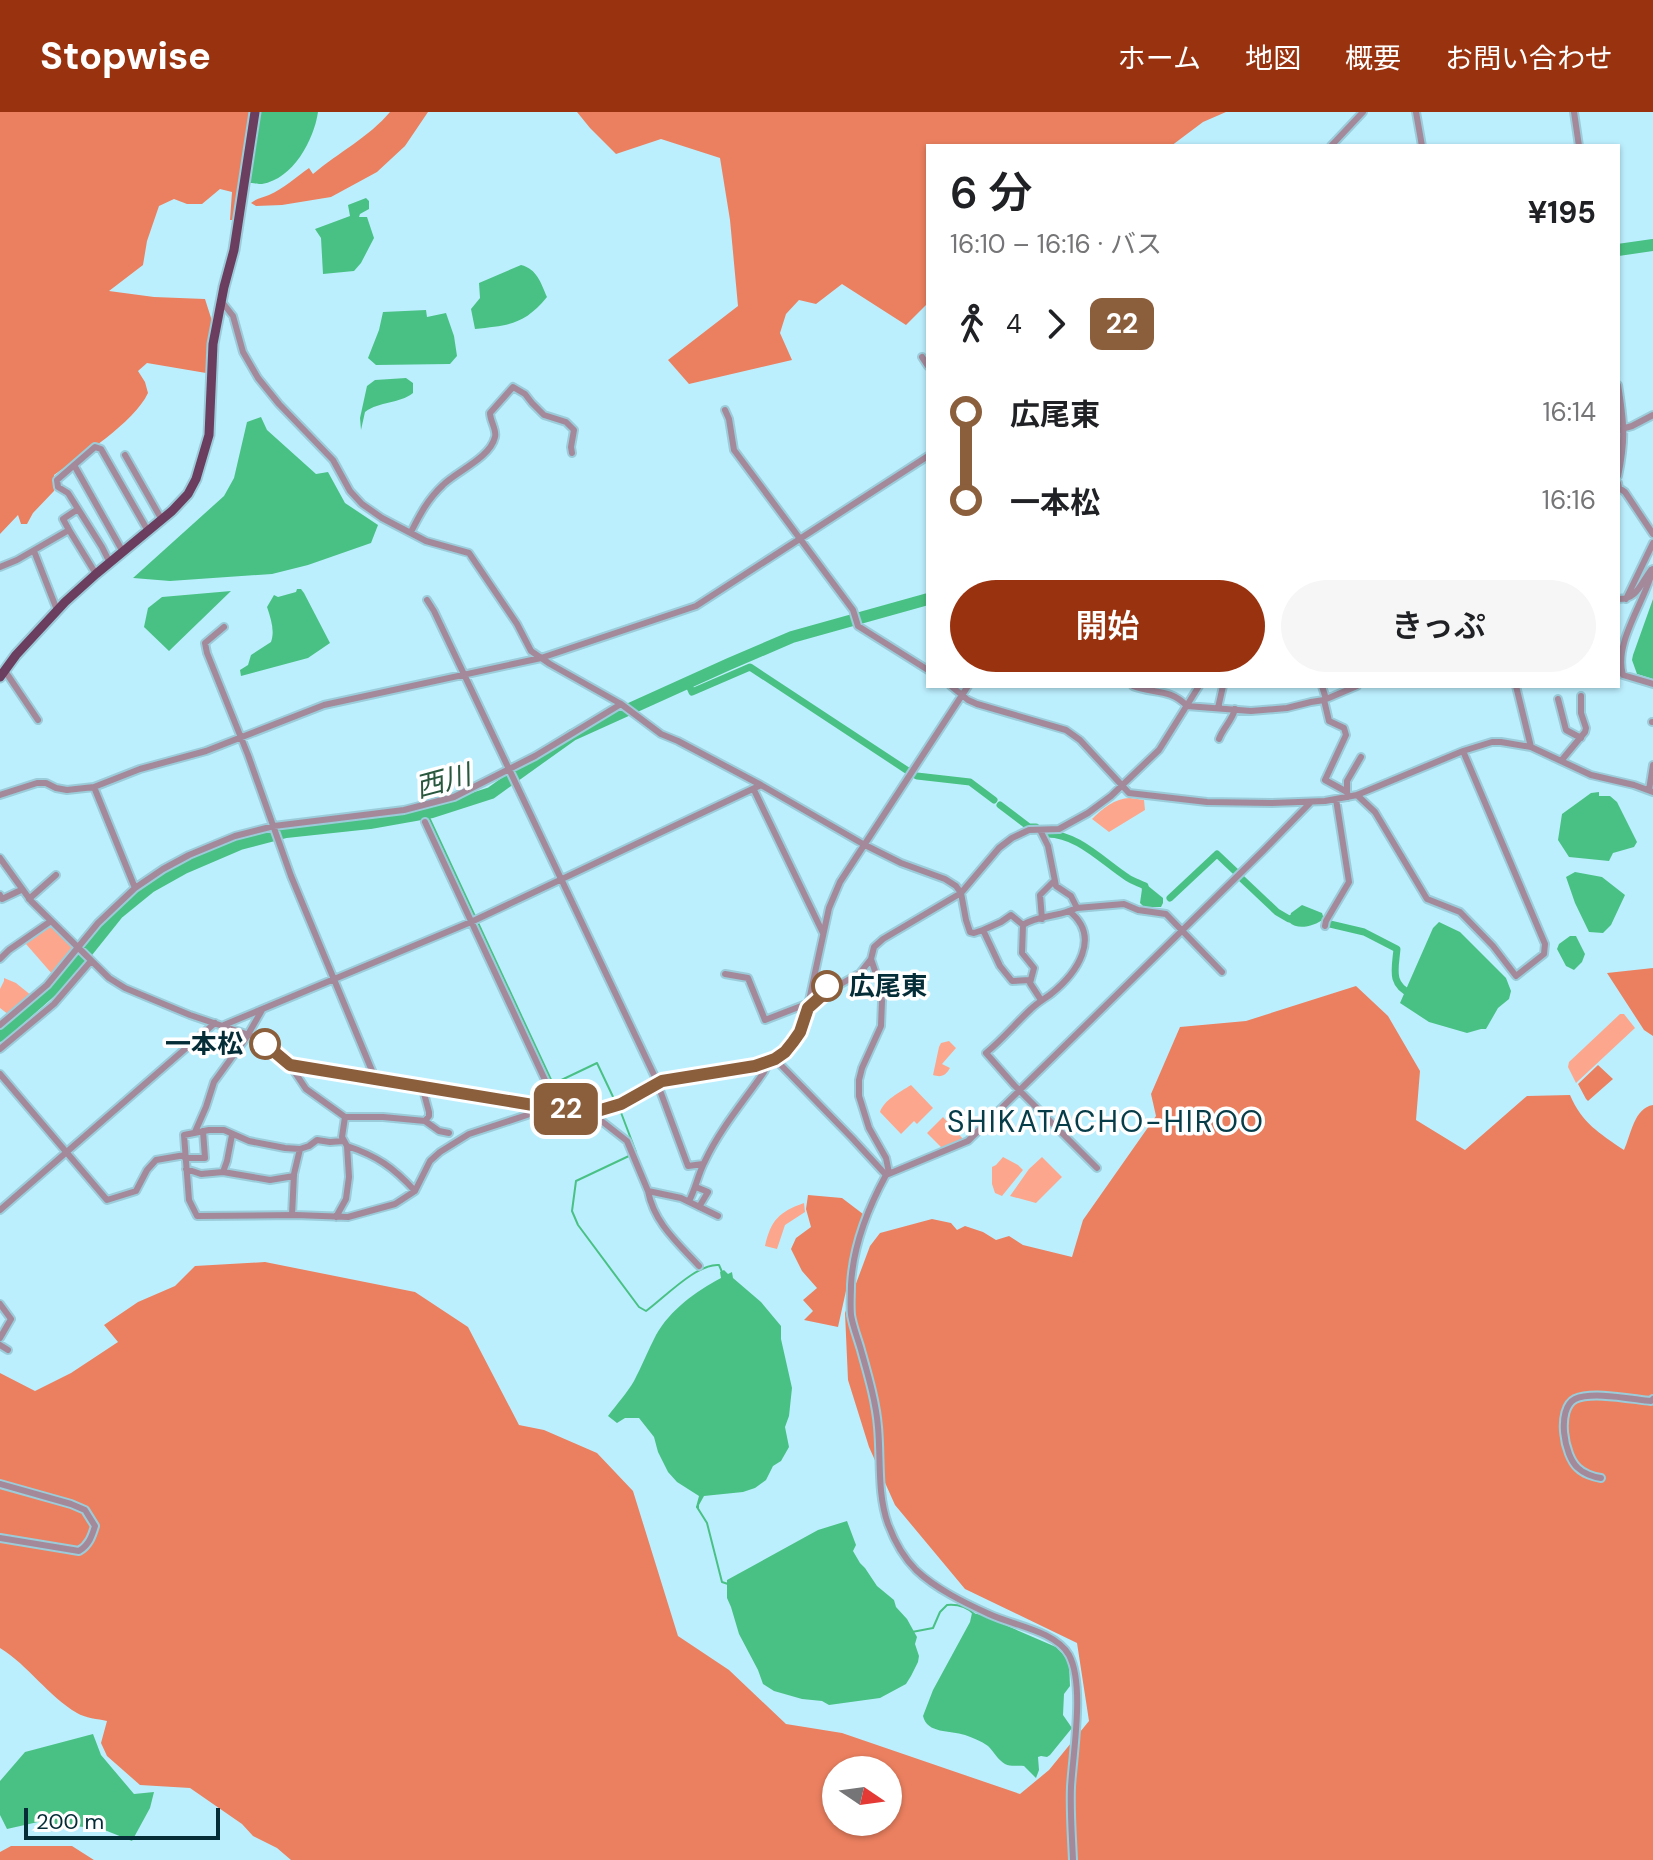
<!DOCTYPE html>
<html lang="ja">
<head>
<meta charset="utf-8">
<style>
	:root { --surface:#fff; --page:#f6f6f6; --text:#202124; --muted:#757577; --accent:#99330f }
	body { margin:0; font-family:"DM Sans","Noto Sans JP",sans-serif; background:var(--page); color:var(--text); height:100vh; display:flex; flex-direction:column; font-size:30px; white-space:nowrap }
	* { box-sizing:border-box; margin:0 }
	p { font-size:26px; color:var(--muted) }
	.icon { flex:none; width:44px; height:44px; fill:none; stroke:currentColor; stroke-width:2; stroke-linecap:round; stroke-linejoin:round }
	.map { position:relative; flex:1; overflow:hidden }
	.panel { position:absolute; left:926px; top:32px; width:694px; height:544px; display:flex; flex-direction:column; background:var(--surface); border-radius:0px; box-shadow:0 2px 6px #0004 }
	.panel>* { flex:none }
	.badge { padding:0 16px; border-radius:12px; font-size:28px; line-height:52px }
	.needle { width:52px; rotate:103deg }
	.buttons { position:absolute; left:822px; top:1644px; display:grid; gap:16px }
	.buttons a { display:grid; place-items:center; width:80px; height:80px; border-radius:50%; background:var(--surface); box-shadow:0 2px 6px #0004; font-size:40px }
	.scale { position:absolute; left:24px; bottom:20px; width:196px; box-sizing:border-box; padding-left:8px; border:4px solid #042d37; border-top:0; font-size:22px; line-height:28px; white-space:nowrap; color:#042d37; -webkit-text-stroke:6px #fff; paint-order:stroke }
	.map>.badge { position:absolute; translate:-50% -50%; box-shadow:0 0 0 4px #fff }
	.legs { display:flex; align-items:center; gap:12px; height:88px; padding:0 24px; font-size:26px }
	.legs p { margin-inline-start:auto }
	.summary { display:flex; align-items:center; justify-content:space-between; height:136px; padding:0 24px }
	h1 { font-size:44px; font-weight:600; line-height:60px }
	.action { display:flex; gap:16px; margin-top:auto; padding:16px 24px }
	.action a { flex:1; height:92px; border-radius:48px; background:var(--accent); color:#fff; font-size:32px; font-weight:600; line-height:92px; text-align:center }
	.action a+a { background:var(--page); color:var(--text) }
	ul { padding:0 24px; list-style:none }
	li { display:flex; align-items:center; gap:28px; height:88px; font-size:30px }
	li i { display:grid; place-items:center; width:12px; height:100%; margin:0 10px; background:currentColor }
	li i::after { content:''; width:20px; height:20px; margin:-10px; border:6px solid; border-radius:50%; background:var(--surface) }
	li p { margin-inline-start:auto }
	li:first-child i { background:linear-gradient(#0000 50%,currentColor 0) }
	li:last-child i { background:linear-gradient(currentColor 50%,#0000 0) }
	header { display:flex; align-items:center; gap:48px; box-sizing:border-box; height:112px; padding:0 40px; background:var(--accent); color:#fff }
	header strong { font-size:38px }
	nav { display:flex; gap:44px; margin-inline-start:auto; font-size:28px }
	.map>svg:first-child { display:block }
	.green { fill:#fca78d }
	.forest { fill:#eb8060; fill-rule:evenodd }
	.water { fill:#4ac184 }
	.lines { fill:none; stroke-linecap:round; stroke-linejoin:round }
	.stream { stroke:#4ac184; stroke-width:2 }
	.canal { stroke:#4ac184; stroke-width:7 }
	.river { stroke:#4ac184; stroke-width:12 }
	.street-casing { stroke:#9bccda; stroke-width:10 }
	.primary-casing { stroke:#9bccda; stroke-width:13 }
	.street { stroke:#a4899b; stroke-width:6 }
	.primary { stroke:#6b3d5e; stroke-width:9 }
	.line-1-casing { stroke:#fff; stroke-width:18 }
	.line-1 { stroke:#8b5e3c; stroke-width:12 }
	.stop-1-dot { fill:#fff; stroke:#8b5e3c; stroke-width:4 }
	.labels { text-anchor:middle; dominant-baseline:central; stroke-width:7; stroke-linejoin:round; paint-order:stroke }
	.stop-label { font-size:26px; font-weight:bold; fill:#042d37; stroke:#fff; text-anchor:start }
	.water-label { font-size:28px; font-style:italic; fill:#28573d; stroke:#fff }
	.quarter-label { font-size:30px; letter-spacing:2px; fill:#073d49; stroke:#fff }
</style>
</head>
<body>
<header>
<strong>Stopwise</strong>
<nav><a>ホーム</a><a>地図</a><a>概要</a><a>お問い合わせ</a></nav>
</header>
<div class="map">
<svg width="1653" height="1748" viewBox="0 0 1653 1748">
	<rect width="100%" height="100%" fill="#bceffe"/>
	<path class="green" d="M 1130,686 L 1144,688 L 1145,698 L 1109,720 L 1092,707 C 1102,697 1115,686 1130,686 Z
		M 49,815 L 53,815 L 73,834 L 72,839 L 53,863 L 26,832 Z
		M 4,866 L 16,871 L 32,884 L 9,903 L 0,896 L 0,877 L 4,869 Z
		M 1620,902 L 1624,902 L 1635,916 L 1576,971 L 1568,955 L 1569,950 Z
		M 949,929 L 956,936 L 942,952 L 950,956 C 946,963 942,966 933,963 L 939,935 L 941,931 Z
		M 911,973 L 933,996 L 917,1012 L 914,1009 L 901,1022 L 880,1000 C 884,988 900,980 911,973 Z
		M 943,1005 L 963,1027 L 942,1036 L 927,1021 Z
		M 1003,1045 L 1018,1053 L 1023,1058 L 1002,1084 L 995,1081 L 992,1072 L 992,1055 L 996,1053 Z
		M 1042,1045 L 1062,1065 L 1036,1091 L 1010,1084 L 1029,1057 Z
		M 804,1091 L 805,1100 L 785,1113 L 777,1137 L 765,1134 C 771,1108 779,1100 804,1091 Z"/>
	<path class="forest" d="M 0,0 L 251,0 L 237,108 L 230,108 L 232,80 L 220,77 L 202,92 L 187,92 L 174,87 L 159,94 L 147,129 L 143,153 L 109,179 L 154,185 L 205,187 L 212,209 L 206,261 L 147,251 L 138,259 L 145,270 L 148,281 C 134,311 81,344 54,363 L 54,379 L 33,401 L 27,412 L 21,412 L 18,403 L 0,422 Z
		M 390,0 L 428,0 L 405,34 L 377,60 L 331,85 L 282,93 L 256,94 L 251,91 C 257,86 262,86 269,83 C 283,77 296,65 309,56 L 313,62 C 339,40 369,25 390,0 Z
		M 577,0 L 1226,0 L 1203,10 L 1171,34 L 928,34 L 928,191 L 906,213 L 842,172 L 816,192 L 799,188 L 786,202 L 780,221 L 792,248 L 689,272 L 668,248 L 738,194 L 730,108 L 720,46 L 661,27 L 616,42 L 590,16 Z
		M 1653,856 L 1653,924 L 1644,918 L 1607,861 Z
		M 1356,874 L 1388,904 L 1420,959 L 1416,1008 L 1465,1038 L 1527,984 L 1570,983 C 1582,1011 1599,1021 1624,1038 C 1631,1023 1634,996 1653,993 L 1653,1748 L 291,1748 L 277,1736 L 253,1724 L 242,1712 L 190,1676 L 140,1673 L 107,1644 L 101,1631 L 107,1609 C 98,1607 85,1606 77,1601 C 48,1584 29,1554 0,1536 L 0,1261 L 35,1279 L 71,1261 L 118,1230 L 104,1213 L 138,1190 L 175,1174 L 195,1154 L 265,1150 L 415,1180 L 468,1215 L 519,1313 L 544,1318 L 597,1341 L 633,1379 L 678,1524 L 729,1558 L 786,1612 L 842,1621 L 1020,1682 L 1049,1658 L 1089,1609 L 1077,1531 L 965,1477 L 895,1393 L 869,1335 L 848,1268 L 845,1201 L 870,1134 L 880,1121 L 932,1107 L 951,1111 L 957,1118 L 965,1114 L 983,1120 L 996,1128 L 1009,1124 L 1023,1133 L 1072,1145 L 1083,1108 L 1156,1004 L 1151,982 L 1180,915 L 1246,909 ZM 836,1658 L 888,1658 L 888,1710 L 836,1710 Z
		M 1598,953 L 1613,967 L 1588,989 L 1586,987 L 1578,972 Z
		M 808,1083 L 842,1086 L 863,1102 L 838,1215 L 804,1208 L 813,1199 L 803,1188 L 817,1176 L 802,1159 L 791,1137 L 796,1126 L 811,1115 L 806,1097 Z
		M 11,1734 L 72,1734 L 94,1748 L 0,1748 L 0,1740 Z"/>
	<path class="water" d="M 259,0 L 318,0 C 314,28 293,67 262,72 C 261,72 250,71 249,71 Z
		M 366,86 L 369,89 L 369,97 L 360,102 L 359,105 L 367,105 L 374,126 L 361,151 L 354,159 L 323,162 L 321,126 L 315,117 L 350,104 L 348,93 Z
		M 521,153 C 537,157 541,171 547,185 C 524,213 509,213 475,217 L 471,197 L 480,186 L 479,171 Z
		M 426,198 L 427,205 L 446,201 L 454,224 L 457,244 L 450,252 L 376,253 L 368,246 L 379,218 L 383,200 Z
		M 406,266 L 413,271 L 413,281 C 399,292 380,289 365,300 L 361,318 L 360,306 L 367,274 L 375,268 Z
		M 261,305 L 267,318 L 316,362 L 328,360 L 345,391 L 378,413 L 371,431 L 308,453 L 272,462 L 170,469 L 133,466 L 224,384 L 234,366 L 247,310 Z
		M 297,477 L 301,477 L 304,481 L 330,531 L 308,546 L 241,564 L 240,558 L 248,553 L 251,543 L 271,530 C 275,519 271,507 267,495 L 274,483 L 278,485 L 296,480 Z
		M 231,479 L 169,539 L 144,515 L 148,496 L 162,485 Z
		M 1653,487 L 1653,567 L 1637,562 L 1632,548 L 1633,543 Z
		M 1599,680 L 1599,684 L 1610,684 L 1617,690 L 1637,730 L 1634,735 L 1613,741 L 1609,749 L 1569,745 L 1558,728 L 1562,702 L 1591,681 Z
		M 1575,760 L 1602,765 L 1625,783 L 1611,813 L 1603,821 L 1589,820 L 1575,791 L 1566,765 Z
		M 1147,773 L 1163,786 L 1163,791 L 1161,795 L 1144,795 L 1140,791 L 1142,777 Z
		M 1302,793 L 1322,801 L 1324,807 C 1314,814 1298,819 1289,810 L 1291,801 Z
		M 1439,810 L 1460,820 L 1506,866 L 1511,879 L 1509,887 L 1498,896 L 1486,917 L 1481,917 L 1467,921 L 1429,910 L 1400,891 L 1433,816 Z
		M 1570,824 L 1576,824 L 1585,842 L 1582,850 L 1574,858 L 1566,854 L 1557,837 L 1559,832 Z
		M 724,1158 L 728,1162 L 732,1160 L 733,1166 L 761,1190 L 781,1214 L 781,1227 L 792,1276 L 789,1304 L 785,1315 L 789,1335 L 781,1349 L 773,1354 L 766,1368 L 755,1376 L 743,1380 L 704,1384 L 699,1393 L 699,1399 L 696,1395 L 699,1384 L 677,1370 L 668,1360 L 658,1340 L 654,1325 L 639,1306 L 625,1306 L 617,1311 L 608,1304 C 617,1292 627,1281 634,1269 C 642,1254 648,1238 656,1223 C 670,1198 696,1179 721,1166 L 720,1160 Z
		M 847,1409 L 856,1433 L 853,1439 L 860,1451 L 865,1456 L 877,1474 L 894,1488 L 896,1495 L 907,1507 L 917,1525 L 915,1532 L 919,1544 L 918,1550 L 911,1564 L 906,1572 L 880,1586 L 829,1593 L 822,1589 L 802,1587 L 774,1579 L 763,1572 L 758,1558 L 739,1522 L 731,1495 L 727,1486 L 727,1468 L 818,1418 Z
		M 972,1501 L 982,1503 L 1056,1535 L 1062,1541 L 1069,1550 L 1070,1574 L 1064,1582 L 1063,1603 L 1072,1616 L 1050,1643 L 1047,1645 L 1041,1644 L 1038,1645 L 1039,1658 L 1036,1666 L 1024,1654 C 1018,1653 1011,1655 1005,1652 C 998,1648 994,1640 988,1634 C 981,1629 973,1626 965,1623 C 950,1618 927,1622 923,1604 L 933,1578 L 970,1510 Z
		M 93,1622 L 101,1643 L 134,1682 L 154,1680 L 150,1696 L 132,1729 L 102,1717 L 38,1710 L 7,1717 L 0,1703 L 0,1669 L 25,1640 Z"/>
	<g class="lines">
		<path class="stream" d="M 427,701 L 553,972 L 597,951 L 615,989
			M 620,998 L 636,1040
			M 631,1043 L 576,1069 L 572,1099 L 578,1113 L 639,1195 L 646,1199 C 664,1186 697,1151 719,1153 L 722,1160
			M 697,1395 L 707,1411 L 722,1470 L 728,1472
			M 912,1520 L 933,1516 L 940,1500 L 947,1493 C 958,1492 967,1495 974,1502"/>
		<path class="canal" d="M 688,571 L 692,580 L 750,555 L 908,659
			M 917,664 L 970,670 L 994,688
			M 1000,693 L 1029,715 L 1036,715
			M 1046,722 C 1077,721 1103,750 1128,766 C 1133,769 1139,771 1145,774 L 1146,783
			M 1241,766 L 1277,800 L 1289,807 L 1298,804
			M 1170,786 L 1217,742 L 1236,760
			M 1330,812 L 1364,820 L 1397,837 C 1395,858 1390,872 1411,882"/>
		<path class="river" d="M 1618,138 L 1653,133
			M 0,924 L 66,866 L 118,801 L 150,775 L 184,756 L 240,732 L 286,720 L 370,711 L 432,700 L 491,681 L 572,623 L 729,552 L 792,525 L 928,487"/>
		<defs>
			<path id="street" d="M 1416,0 L 1422,34
				M 1574,0 L 1579,34
				M 1331,34 L 1363,0
				M 222,190 L 233,204 L 243,240 L 258,266 L 279,292 L 333,348 L 350,379 L 362,392 L 382,406 L 426,429 L 469,441 L 517,512 L 531,539 L 550,552 L 621,592 L 661,622 L 678,629 L 761,673 L 863,732 L 901,751 L 945,767 L 956,774 L 961,781 L 966,808 L 970,820 L 974,821 L 983,818 L 1000,854 L 1012,869 L 1030,868
				M 922,245 L 928,254
				M 1618,273 C 1624,310 1626,327 1618,364
				M 725,298 L 729,307 L 734,338 L 853,498 L 858,514 L 928,558
				M 1618,318 L 1632,314 L 1653,303
				M 125,343 L 162,408
				M 74,353 L 123,440
				M 1618,371 L 1619,376 L 1625,380 L 1653,422
				M 69,418 L 63,407 L 78,397
				M 411,420 C 420,402 428,387 443,373 C 457,359 490,346 495,325 C 497,318 490,309 490,301 L 513,275 L 525,282 L 532,291 L 544,303 L 566,310 L 574,318 L 571,335 L 572,341
				M 34,439 L 57,498
				M 110,451 L 102,435 L 68,381 L 58,375 L 57,368 L 95,335 L 101,337 L 148,419
				M 0,455 L 17,448 L 69,418 L 96,462
				M 1653,457 C 1646,488 1613,531 1623,563 L 1653,572
				M 1618,487 C 1638,487 1640,472 1651,458
				M 1626,487 L 1653,431
				M 427,488 L 434,499 L 655,965 L 688,1054 L 703,1052
				M 224,515 L 205,531 L 207,541 L 248,643 L 291,764 L 375,966
				M 5,559 L 38,608
				M 951,574 L 968,588 L 977,592 L 1066,618 L 1080,628 L 1129,681 L 1207,690 L 1272,691 L 1325,689 L 1357,683 L 1463,639 L 1492,630 L 1501,630 L 1531,635 L 1591,663 L 1634,673 L 1653,680
				M 1133,574 C 1153,582 1170,576 1187,594 L 1251,599 L 1287,596 L 1311,590 L 1324,588 L 1357,574
				M 1322,574 L 1326,587
				M 1516,574 L 1531,635
				M 1558,587 L 1566,618 L 1581,626
				M 1324,588 L 1329,609 L 1344,616 L 1346,623 L 1325,668 L 1347,680 L 1348,685
				M 1218,596 L 1223,574
				M 1652,610 L 1653,610
				M 1219,627 C 1223,616 1232,609 1235,597
				M 1561,649 L 1585,620 L 1586,616 L 1581,601 L 1581,584
				M 94,675 L 135,776
				M 754,678 L 823,821
				M 1649,678 L 1653,653
				M 1347,680 L 1347,669 L 1361,645
				M 0,683 L 37,671 L 46,671 L 56,676 L 67,678 L 94,675 L 140,657 L 206,639 L 324,593 L 541,546 L 696,494 L 928,344
				M 1357,683 L 1375,700 L 1427,787 L 1460,800 L 1493,834 L 1516,864 L 1544,842 L 1545,832 L 1463,639
				M 425,710 L 558,996
				M 1040,718 L 1048,734 L 1056,774 L 1071,784 L 1077,796
				M 0,746 L 31,789 L 109,866 L 125,876 L 190,903 L 252,924 L 260,927 L 290,953 L 539,994 L 594,1000 L 621,992 L 662,969 L 755,954 L 775,947 L 785,940 L 793,930 L 805,907 L 829,796 L 840,770 L 968,574
				M 0,783 L 2,787 L 21,778
				M 29,787 L 56,763
				M 1042,807 L 1040,783 L 1054,769
				M 1023,813 L 1022,841 L 1034,856 L 1030,871 L 1041,888
				M 1023,813 C 1036,804 1054,805 1069,799
				M 1325,814 L 1326,809 L 1349,770 L 1336,687
				M 983,818 L 1001,810 L 1011,803 L 1023,813
				M 0,847 L 9,838 L 51,809
				M 871,847 L 879,871 L 882,889 L 881,914 L 862,956 L 859,968 L 859,984 L 869,1016 L 886,1046 L 889,1061
				M 725,862 L 748,866 L 765,908 L 809,891
				M 815,870 L 818,867 L 825,869 L 828,876 L 825,881
				M 810,894 L 825,881 L 860,861 L 871,847 L 874,835 L 883,827 L 961,781 L 999,736 L 1012,726 L 1029,718 L 1059,717 L 1088,701 L 1111,684 L 1159,638 L 1199,574
				M 0,913 L 47,873 L 98,811 L 135,776 L 163,757 L 189,743 L 235,724 L 274,714 L 404,698 L 454,685 L 535,644 L 621,592
				M 224,913 L 471,810 L 761,673
				M 0,937 L 54,892 L 91,849
				M 775,947 L 852,1026 L 886,1063
				M 290,953 L 306,977 L 345,1005 L 383,1005 L 425,1009 L 439,1019 L 449,1021
				M 0,962 L 107,1088 L 136,1079 L 147,1058 L 156,1048 L 185,1043
				M 422,974 L 429,1000 L 429,1004 L 425,1009
				M 594,1000 L 599,1007 L 627,1029 L 648,1079 L 681,1086 L 718,1104
				M 195,1020 L 206,995 L 214,970 L 246,926 L 262,898
				M 343,1029 L 330,1030 L 317,1028 L 309,1034 L 300,1037 L 285,1036 L 249,1029 L 224,1018 L 209,1018 L 184,1023 L 189,1088 L 197,1104 L 296,1103 L 348,1105 L 395,1092 L 415,1079 L 430,1049 L 440,1040 L 469,1022 L 527,1003 L 539,994
				M 347,1034 C 377,1044 393,1055 415,1079
				M 185,1046 L 205,1046 L 203,1019
				M 1097,1056 L 1014,973 L 986,941 C 1002,928 1016,911 1031,897 C 1037,891 1044,887 1051,882 C 1077,861 1102,825 1069,799 L 1077,796 L 1124,792 L 1138,798 L 1166,802 L 1222,860
				M 186,1057 L 201,1062 L 223,1060 L 227,1049 L 232,1023
				M 223,1060 L 270,1068 L 294,1064
				M 696,1075 L 708,1080 L 699,1095
				M 648,1079 C 654,1111 678,1131 699,1154
				M 689,1089 C 696,1076 698,1062 705,1049 C 720,1017 744,989 764,960 L 769,950
				M 0,1098 L 215,911
				M 292,1103 L 294,1062 L 300,1037
				M 336,1105 L 346,1087 L 349,1065 L 347,1034 L 342,1025 L 345,1005
				M 0,1192 L 11,1207 L 0,1226
				M 0,1233 L 8,1238
				M 1601,1366 C 1593,1365 1583,1361 1578,1356 C 1564,1344 1556,1297 1575,1287 C 1592,1279 1631,1287 1651,1289 L 1653,1287
				M 0,1372 L 71,1392 L 85,1398 L 95,1414 C 92,1424 89,1433 79,1439 L 0,1426
				M 1073,1748 C 1072,1724 1070,1700 1071,1675 C 1073,1640 1085,1573 1069,1543 C 1056,1519 1012,1513 989,1502 C 965,1491 936,1477 916,1458 C 904,1446 894,1428 888,1412 C 877,1381 881,1348 878,1315 C 876,1290 868,1263 861,1238 C 858,1227 853,1215 851,1203 C 850,1194 851,1182 851,1173 C 853,1135 868,1096 886,1063 L 968,1029 L 1264,738 L 1311,690"/>
			<path id="primary" d="M 0,565 L 16,543 L 65,490 L 96,462 L 172,399 L 188,382 L 196,367 L 209,323 L 213,232 L 224,175 L 234,138 L 255,0"/>
		</defs>
		<use href="#street" class="street-casing"/>
		<use href="#primary" class="primary-casing"/>
		<use href="#street" class="street"/>
		<use href="#primary" class="primary"/>
	</g>
	<g class="lines">
		<defs>
			<path id="line-1" d="M 265,932 L 290,953 L 539,994 L 594,1000 L 621,992 L 662,969 L 755,954 L 775,947 L 785,940 L 793,930 L 800,920 L 808,896 L 827,879 L 827,874"/>
		</defs>
		<use href="#line-1" class="line-1-casing"/>
		<use href="#line-1" class="line-1"/>
	</g>
	<g class="stop-1-dot">
		<circle cx="827" cy="874" r="14"/>
		<circle cx="265" cy="932" r="14"/>
	</g>
	<g class="labels">
		<g class="stop-label">
			<text x="849" y="874">広尾東</text>
			<text x="243" y="932" text-anchor="end">一本松</text>
		</g>
		<g class="water-label">
			<text transform="translate(443 669) rotate(-15)">西川</text>
		</g>
		<g class="quarter-label">
			<text x="1106" y="1009">SHIKATACHO-HIROO</text>
		</g>
	</g>
</svg>
<div class="buttons">
<a><svg class="needle" viewBox="-14 -14 28 28"><path d="M0-13l5 13h-10z" fill="#e53935"/><path d="M0 13l5-13h-10z" fill="#757577"/></svg></a>
</div>
<div class="scale">200 m</div>
<b class="badge" style="left:566px;top:997px;background:#8b5e3c;color:#fff">22</b>
<section class="panel">
<div class="summary"><div><h1>6 分</h1><p>16:10 – 16:16 · バス</p></div><b>¥195</b></div>
<div class="legs"><svg class="icon" aria-label="walk" viewBox="0 0 24 24"><circle cx="13" cy="4" r="2"/><path d="M13 8l-2 6 4 7M11 14l-3 7M7 12l3-4h3l4 4"/></svg>4<svg class="icon" aria-label="forward" viewBox="0 0 24 24"><path d="M9 5l7 7-7 7"/></svg><b class="badge" style="background:#8b5e3c;color:#fff">22</b></div>
<ul>
<li><i style="color:#8b5e3c"></i><b>広尾東</b><p>16:14</p></li>
<li><i style="color:#8b5e3c"></i><b>一本松</b><p>16:16</p></li>
</ul>
<div class="action"><a>開始</a><a>きっぷ</a></div>
</section>
</div>
</body>
</html>
